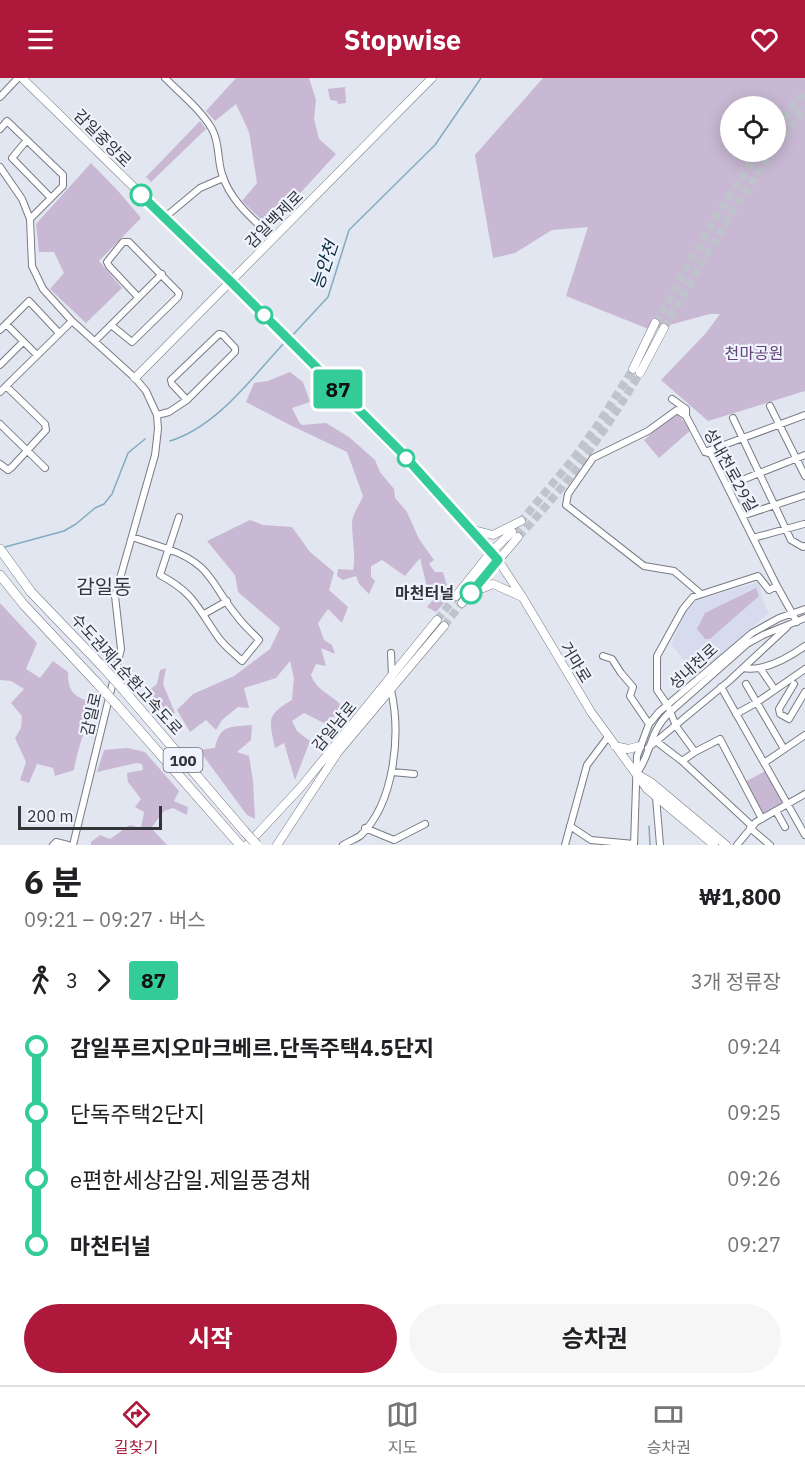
<!DOCTYPE html>
<html lang="ko">
<head>
<meta charset="utf-8">
<style>
	:root { --surface:#fff; --page:#f6f6f6; --text:#202124; --muted:#757577; --line:#e0e0e0; --accent:#ad183b }
	body { margin:0; font-family:"IBM Plex Sans","Noto Sans KR",sans-serif; background:var(--page); color:var(--text); height:100vh; display:flex; flex-direction:column; font-size:22px; white-space:nowrap }
	* { box-sizing:border-box; margin:0 }
	p { font-size:20px; color:var(--muted) }
	.icon { flex:none; width:33px; height:33px; fill:none; stroke:currentColor; stroke-width:2; stroke-linecap:round; stroke-linejoin:round }
	.map { position:relative; height:767px; overflow:hidden }
	.panel { display:flex; flex-direction:column; background:var(--surface); flex:1 }
	.panel>* { flex:none }
	.badge { padding:0 12px; border-radius:4px; font-size:21px; line-height:39px }
	.buttons { position:absolute; left:720px; top:18px; display:grid; gap:12px }
	.buttons a { display:grid; place-items:center; width:66px; height:66px; border-radius:50%; background:var(--surface); box-shadow:0 3px 15px #0003; font-size:30px }
	.scale { position:absolute; left:18px; bottom:15px; width:144px; box-sizing:border-box; padding-left:6px; border:3px solid #343539; border-top:0; font-size:16px; line-height:21px; white-space:nowrap; color:#343539; -webkit-text-stroke:4px #eff3fe; paint-order:stroke }
	.map>.badge { position:absolute; translate:-50% -50%; box-shadow:0 0 0 3px #fff }
	.legs { display:flex; align-items:center; gap:9px; height:66px; padding:0 24px; font-size:20px }
	.legs p { margin-inline-start:auto }
	.summary { display:flex; align-items:center; justify-content:space-between; height:102px; padding:0 24px }
	h1 { font-size:33px; font-weight:700; line-height:45px }
	.action { display:flex; gap:12px; margin-top:auto; padding:12px 24px }
	.action a { flex:1; height:69px; border-radius:36px; background:var(--accent); color:#fff; font-size:24px; font-weight:700; line-height:69px; text-align:center }
	.action a+a { background:var(--page); color:var(--text) }
	ul { padding:0 24px; list-style:none }
	li { display:flex; align-items:center; gap:21px; height:66px; font-size:22px }
	li i { display:grid; place-items:center; width:9px; height:100%; margin:0 8px; background:currentColor }
	li i::after { content:''; width:15px; height:15px; margin:-8px; border:4px solid; border-radius:50%; background:var(--surface) }
	li p { margin-inline-start:auto }
	li:first-child i { background:linear-gradient(#0000 50%,currentColor 0) }
	li:last-child i { background:linear-gradient(currentColor 50%,#0000 0) }
	header { display:flex; justify-content:space-between; align-items:center; height:78px; padding:0 24px; background:var(--accent); color:#fff; font-size:27px; font-weight:700 }
	.dock { display:flex; justify-content:space-around; align-items:center; height:84px; border-top:2px solid var(--line); background:var(--surface); font-size:16px; color:var(--muted) }
	.dock a { display:grid; justify-items:center; gap:3px }
	.dock .on { color:var(--accent) }
	.map>svg:first-child { display:block }
	.built { fill:#d6dcee }
	.green { fill:#c9b8d3; fill-rule:evenodd }
	.lines { fill:none; stroke-linecap:round; stroke-linejoin:round }
	.stream { stroke:#82acc1; stroke-width:1.5 }
	.major-tunnel { stroke:#bfc3cb; stroke-width:8; stroke-dasharray:8 4; stroke-linecap:butt }
	.minor-casing { stroke:#787b84; stroke-width:8 }
	.major-casing { stroke:#787b84; stroke-width:9 }
	.highway-casing { stroke:#787b84; stroke-width:10 }
	.minor { stroke:#fff; stroke-width:6 }
	.major { stroke:#fff; stroke-width:8 }
	.highway { stroke:#fff; stroke-width:9 }
	.highway-bridge-casing { stroke:#787b84; stroke-width:10; stroke-linecap:butt }
	.highway-bridge { stroke:#fff; stroke-width:9 }
	.line-1-casing { stroke:#fff; stroke-width:14 }
	.line-1 { stroke:#3c9; stroke-width:9 }
	.stop-1-dot { fill:#fff; stroke:#3c9; stroke-width:3 }
	.labels { text-anchor:middle; dominant-baseline:central; stroke-width:4.5; stroke-linejoin:round; paint-order:stroke }
	.shield { fill:#eff3fe; stroke:#6c6e74; stroke-width:1.5 }
	.shield-label { font-size:15px; font-weight:bold; fill:#343539 }
	.street-label { font-size:16px; fill:#343539; stroke:#eff3fe }
	.park-label { font-size:16px; fill:#624373; stroke:#eff3fe }
	.stop-label { font-size:16px; font-weight:bold; fill:#343539; stroke:#eff3fe; text-anchor:end }
	.water-label { font-size:18px; font-style:italic; fill:#092f40; stroke:#eff3fe }
	.quarter-label { font-size:20px; fill:#343539; stroke:#eff3fe }
</style>
</head>
<body>
<header><svg class="icon" aria-label="menu" viewBox="0 0 24 24"><path d="M4 6h16M4 12h16M4 18h16"/></svg>Stopwise<svg class="icon" aria-label="heart" viewBox="0 0 24 24"><path d="M12 20l-8-8c-3-5 5-10 8-4 3-6 11-1 8 4z"/></svg></header>
<div class="map">
<svg width="805" height="767" viewBox="0 0 805 767">
	<rect width="100%" height="100%" fill="#e2e6f0"/>
	<path class="built" d="M 759,504 L 763,523 L 769,535 L 696,597 L 671,566 L 687,531 L 698,522 Z"/>
	<path class="green" d="M 236,0 L 309,0 L 316,22 L 314,41 L 319,61 L 336,76 L 272,146 L 265,145 L 242,123 L 257,105 L 249,54 L 236,26 L 215,43 L 206,33 Z
		M 543,0 L 805,0 L 805,313 L 708,343 L 661,302 L 706,255 L 720,236 L 710,236 L 651,252 L 566,218 L 588,149 L 552,152 L 515,175 L 493,180 L 475,77 ZM 730,28 L 776,28 L 776,74 L 730,74 Z
		M 345,9 L 346,25 L 338,26 L 337,23 L 330,22 L 328,11 Z
		M 200,43 L 206,51 L 151,104 L 146,99 Z
		M 91,85 L 119,114 L 141,140 L 99,183 L 122,210 L 86,245 L 50,211 L 64,195 L 54,174 L 39,174 L 36,146 Z
		M 290,294 L 303,304 L 310,324 L 292,330 L 299,344 L 302,347 L 326,345 L 349,359 L 375,382 L 380,394 L 394,411 L 395,420 L 407,434 L 419,461 L 434,482 L 429,486 L 435,494 L 443,494 L 450,518 L 436,534 L 427,529 L 433,522 L 427,509 L 420,480 L 405,498 L 382,482 L 371,488 L 371,499 L 375,503 L 369,516 L 359,506 L 356,498 L 343,502 L 337,498 L 338,491 L 353,492 C 356,477 352,460 352,445 C 352,437 360,426 363,418 L 347,374 L 290,347 L 246,324 L 254,305 L 268,303 Z
		M 676,334 L 691,352 L 659,380 L 644,362 Z
		M 250,442 L 263,447 L 292,449 L 310,474 L 334,494 L 329,512 L 348,529 L 342,545 L 328,531 L 318,545 L 324,562 L 332,567 L 335,576 L 321,570 L 326,588 L 316,586 L 311,597 C 317,613 328,614 340,626 L 336,637 L 324,645 L 304,635 L 292,643 L 297,653 L 310,663 L 295,702 L 284,665 L 275,670 C 269,642 266,637 292,622 L 294,600 L 290,583 L 276,600 L 244,610 L 249,630 L 238,629 L 222,642 L 216,652 L 206,642 L 190,654 L 177,632 L 193,616 L 234,598 L 270,571 L 280,550 L 238,514 L 235,497 L 207,463 Z
		M 756,510 L 759,518 L 710,561 L 705,561 L 697,551 L 705,535 Z
		M 0,525 L 37,565 L 26,591 L 40,600 L 53,583 L 68,594 C 68,615 74,618 93,625 C 87,649 78,667 74,692 L 55,698 L 53,690 L 37,686 L 29,705 L 20,702 L 26,684 L 15,660 L 21,650 L 22,638 L 11,625 L 24,611 L 11,603 L 0,602 Z
		M 166,590 L 163,606 L 175,635 L 172,637 L 160,631 L 148,613 L 157,606 L 160,592 Z
		M 252,647 L 251,662 L 237,674 L 249,678 L 253,703 L 255,741 L 247,737 L 199,672 L 215,670 C 220,646 231,649 252,647 Z
		M 128,670 L 145,674 L 179,713 L 174,723 L 188,729 L 187,737 L 173,730 L 164,733 L 151,750 L 167,767 L 91,767 L 91,764 L 100,757 L 110,761 L 130,747 L 141,750 L 144,734 L 135,729 L 141,721 L 128,704 L 127,695 L 143,692 L 142,686 L 136,685 L 97,694 L 104,672 Z
		M 767,692 L 785,726 L 763,738 L 745,704 Z"/>
	<g class="lines">
		<path class="stream" d="M 290,260 L 328,219 L 349,152 L 435,67 L 481,0
			M 170,363 C 218,348 253,298 286,263
			M 5,469 L 64,453 L 76,446 L 95,430 L 104,426 L 112,416 L 128,375 L 145,361
			M 649,748 L 650,767"/>
		<path class="major-tunnel" d="M 776,50 L 805,13
			M 776,69 L 805,29
			M 655,245 L 719,134 L 758,74
			M 664,250 L 732,134 L 772,74
			M 512,454 L 574,380 L 599,345 L 633,291
			M 518,459 C 566,409 604,355 640,295
			M 437,542 L 456,518
			M 444,548 L 462,525"/>
		<defs>
			<path id="minor" d="M 165,0 C 180,15 201,32 212,51 C 220,65 217,81 222,96 C 230,123 253,141 273,160
				M 0,19 L 18,0
				M 0,51 L 7,43 L 63,97 L 63,108 L 30,141
				M 27,62 L 12,80 L 51,120
				M 0,89 L 22,121 L 30,141 L 32,188 L 43,211 L 72,243 L 135,300 L 146,313 L 157,337 L 158,351 L 155,377 L 115,518 L 121,571 L 73,767
				M 164,140 L 200,110 L 223,100
				M 6,246 L 37,277
				M 111,247 L 132,264 L 178,219 L 179,215 L 129,164 L 123,164 L 107,184 L 109,188 L 138,219
				M 0,252 L 29,223 L 59,255
				M 219,256 L 223,257 L 235,270 L 235,274 L 187,322 L 172,306 L 171,302 Z
				M 95,263 L 162,196
				M 0,287 L 23,264
				M 0,314 L 72,243
				M 672,321 L 686,331 L 686,338 L 705,374 L 711,376 L 777,508 L 797,544
				M 770,328 L 805,398
				M 157,337 L 169,334 L 187,322
				M 686,338 L 677,332 L 648,353 L 593,380 L 568,416 L 566,427 L 644,488 L 674,493 L 701,516
				M 733,340 L 791,462 L 803,469 L 805,468
				M 0,346 L 45,390
				M 705,374 L 805,337
				M 0,386 L 8,392 L 12,389 L 46,352 L 45,346 L 6,308
				M 727,408 L 805,377
				M 742,438 L 805,417
				M 132,459 L 168,471 C 213,487 211,507 237,538 C 243,547 252,554 259,562 L 242,583 C 234,575 224,568 218,559 C 197,529 194,515 160,497 L 179,439
				M 753,460 L 804,446
				M 204,536 L 227,523
				M 391,575 L 392,599
				M 603,578 L 612,581 L 621,595 L 633,609 L 630,618 L 649,646
				M 743,590 C 764,594 788,580 805,568
				M 760,590 L 775,612
				M 746,606 L 784,671
				M 794,606 L 779,631 L 780,636 L 789,641 L 805,614
				M 721,609 L 805,757
				M 736,636 L 756,625 L 805,591
				M 657,664 L 682,683 L 752,748
				M 648,670 L 729,603 L 787,549
				M 695,674 L 676,648 L 668,628 L 657,612 L 657,578 L 683,531 L 693,519 L 758,498 L 769,512 L 777,508
				M 682,683 L 695,674 L 720,661 L 762,741
				M 764,685 L 805,657
				M 392,694 L 414,696
				M 637,695 C 652,675 648,655 670,634 L 747,566 L 763,557 L 805,540
				M 656,719 L 660,767
				M 776,733 L 785,749
				M 570,748 L 591,762 L 634,766
				M 365,750 L 394,762 L 425,746
				M 750,750 L 770,767
				M 53,767 L 56,764 L 68,767
				M 343,767 C 348,764 355,761 360,758 C 395,725 401,656 391,612
				M 565,767 L 587,687 L 608,659
				M 634,767 L 637,678 L 649,646 L 659,634 L 752,555 L 779,540 L 805,531
				M 737,767 L 756,744 L 805,716"/>
			<path id="major" d="M 22,0 L 231,204 L 400,373 L 498,482 L 523,520 L 591,634 L 647,711 L 714,767
				M 633,291 L 655,245
				M 640,295 L 664,250
				M 135,300 L 432,0
				M 470,451 L 493,457 L 521,443
				M 473,514 L 493,506 L 520,518
				M 456,518 L 491,474 L 512,454
				M 462,525 L 518,459
				M 615,668 L 628,671 L 640,668
				M 640,698 L 652,705 L 726,767
				M 247,767 L 301,709 L 437,542
				M 277,767 L 338,674 L 444,548"/>
			<path id="highway" d="M 0,471 L 31,514 L 101,587
				M 0,497 L 24,527 L 96,604
				M 121,609 L 245,754
				M 116,626 L 240,767"/>
		</defs>
		<use href="#minor" class="minor-casing"/>
		<use href="#major" class="major-casing"/>
		<use href="#highway" class="highway-casing"/>
		<use href="#minor" class="minor"/>
		<use href="#major" class="major"/>
		<use href="#highway" class="highway"/>
		<defs>
			<path id="highway-bridge" d="M 101,587 L 121,609
				M 96,604 L 116,626
				M 245,754 L 257,767"/>
		</defs>
		<use href="#highway-bridge" class="highway-bridge-casing"/>
		<use href="#highway-bridge" class="highway-bridge"/>
	</g>
	<g class="lines">
		<defs>
			<path id="line-1" d="M 141,117 L 231,204 L 400,373 L 498,482 L 471,515"/>
		</defs>
		<use href="#line-1" class="line-1-casing"/>
		<use href="#line-1" class="line-1"/>
	</g>
	<g class="stop-1-dot">
		<circle cx="141" cy="117" r="10"/>
		<circle cx="264" cy="237" r="8"/>
		<circle cx="406" cy="380" r="8"/>
		<circle cx="471" cy="515" r="10"/>
	</g>
	<g class="labels">
		<rect class="shield" x="163.5" y="670" width="39" height="24" rx="4.5"/>
		<g class="shield-label">
			<text x="183" y="682">100</text>
		</g>
		<g class="street-label">
			<text transform="translate(103 60) rotate(45)">감일중앙로</text>
			<text transform="translate(274 141) rotate(-45)">감일백제로</text>
			<text transform="translate(731 392) rotate(61)">성내천로29길</text>
			<text transform="translate(576 584) rotate(59)">거마로</text>
			<text transform="translate(693 588) rotate(-42)">성내천로</text>
			<text transform="translate(127 596) rotate(48)">수도권제1순환고속도로</text>
			<text transform="translate(91 636) rotate(-77)">감일로</text>
			<text transform="translate(334 648) rotate(-50)">감일남로</text>
		</g>
		<g class="park-label">
			<text x="754" y="275">천마공원</text>
		</g>
		<g class="stop-label">
			<text x="454" y="515">마천터널</text>
		</g>
		<g class="water-label">
			<text transform="translate(324 187) rotate(-71)">능안천</text>
		</g>
		<g class="quarter-label">
			<text x="104" y="508">감일동</text>
		</g>
	</g>
</svg>
<div class="buttons">
<a><svg class="icon" aria-label="locate" viewBox="0 0 24 24"><circle cx="12" cy="12" r="6"/><path d="M12 2v4M12 18v4M2 12h4M18 12h4"/></svg></a>
</div>
<div class="scale">200 m</div>
<b class="badge" style="left:338px;top:311px;background:#3c9;color:#111">87</b>
</div>
<section class="panel">
<div class="summary"><div><h1>6 분</h1><p>09:21 – 09:27 · 버스</p></div><b>₩1,800</b></div>
<div class="legs"><svg class="icon" aria-label="walk" viewBox="0 0 24 24"><circle cx="13" cy="4" r="2"/><path d="M13 8l-2 6 4 7M11 14l-3 7M7 12l3-4h3l4 4"/></svg>3<svg class="icon" aria-label="forward" viewBox="0 0 24 24"><path d="M9 5l7 7-7 7"/></svg><b class="badge" style="background:#3c9;color:#111">87</b><p>3개 정류장</p></div>
<ul>
<li><i style="color:#3c9"></i><b>감일푸르지오마크베르.단독주택4.5단지</b><p>09:24</p></li>
<li><i style="color:#3c9"></i><span>단독주택2단지</span><p>09:25</p></li>
<li><i style="color:#3c9"></i><span>e편한세상감일.제일풍경채</span><p>09:26</p></li>
<li><i style="color:#3c9"></i><b>마천터널</b><p>09:27</p></li>
</ul>
<div class="action"><a>시작</a><a>승차권</a></div>
</section>
<nav class="dock">
<a class="on"><svg class="icon" aria-label="directions" viewBox="0 0 24 24"><path d="M12 3l9 9-9 9-9-9zM9 14v-3h6M13 9l2 2-2 2"/></svg>길찾기</a>
<a><svg class="icon" aria-label="map" viewBox="0 0 24 24"><path d="M3 6l6-2 6 2 6-2v14l-6 2-6-2-6 2zM9 4v14M15 6v14"/></svg>지도</a>
<a><svg class="icon" aria-label="tickets" viewBox="0 0 24 24"><path d="M3 7h18v10H3zM15 7v10"/></svg>승차권</a>
</nav>
</body>
</html>
